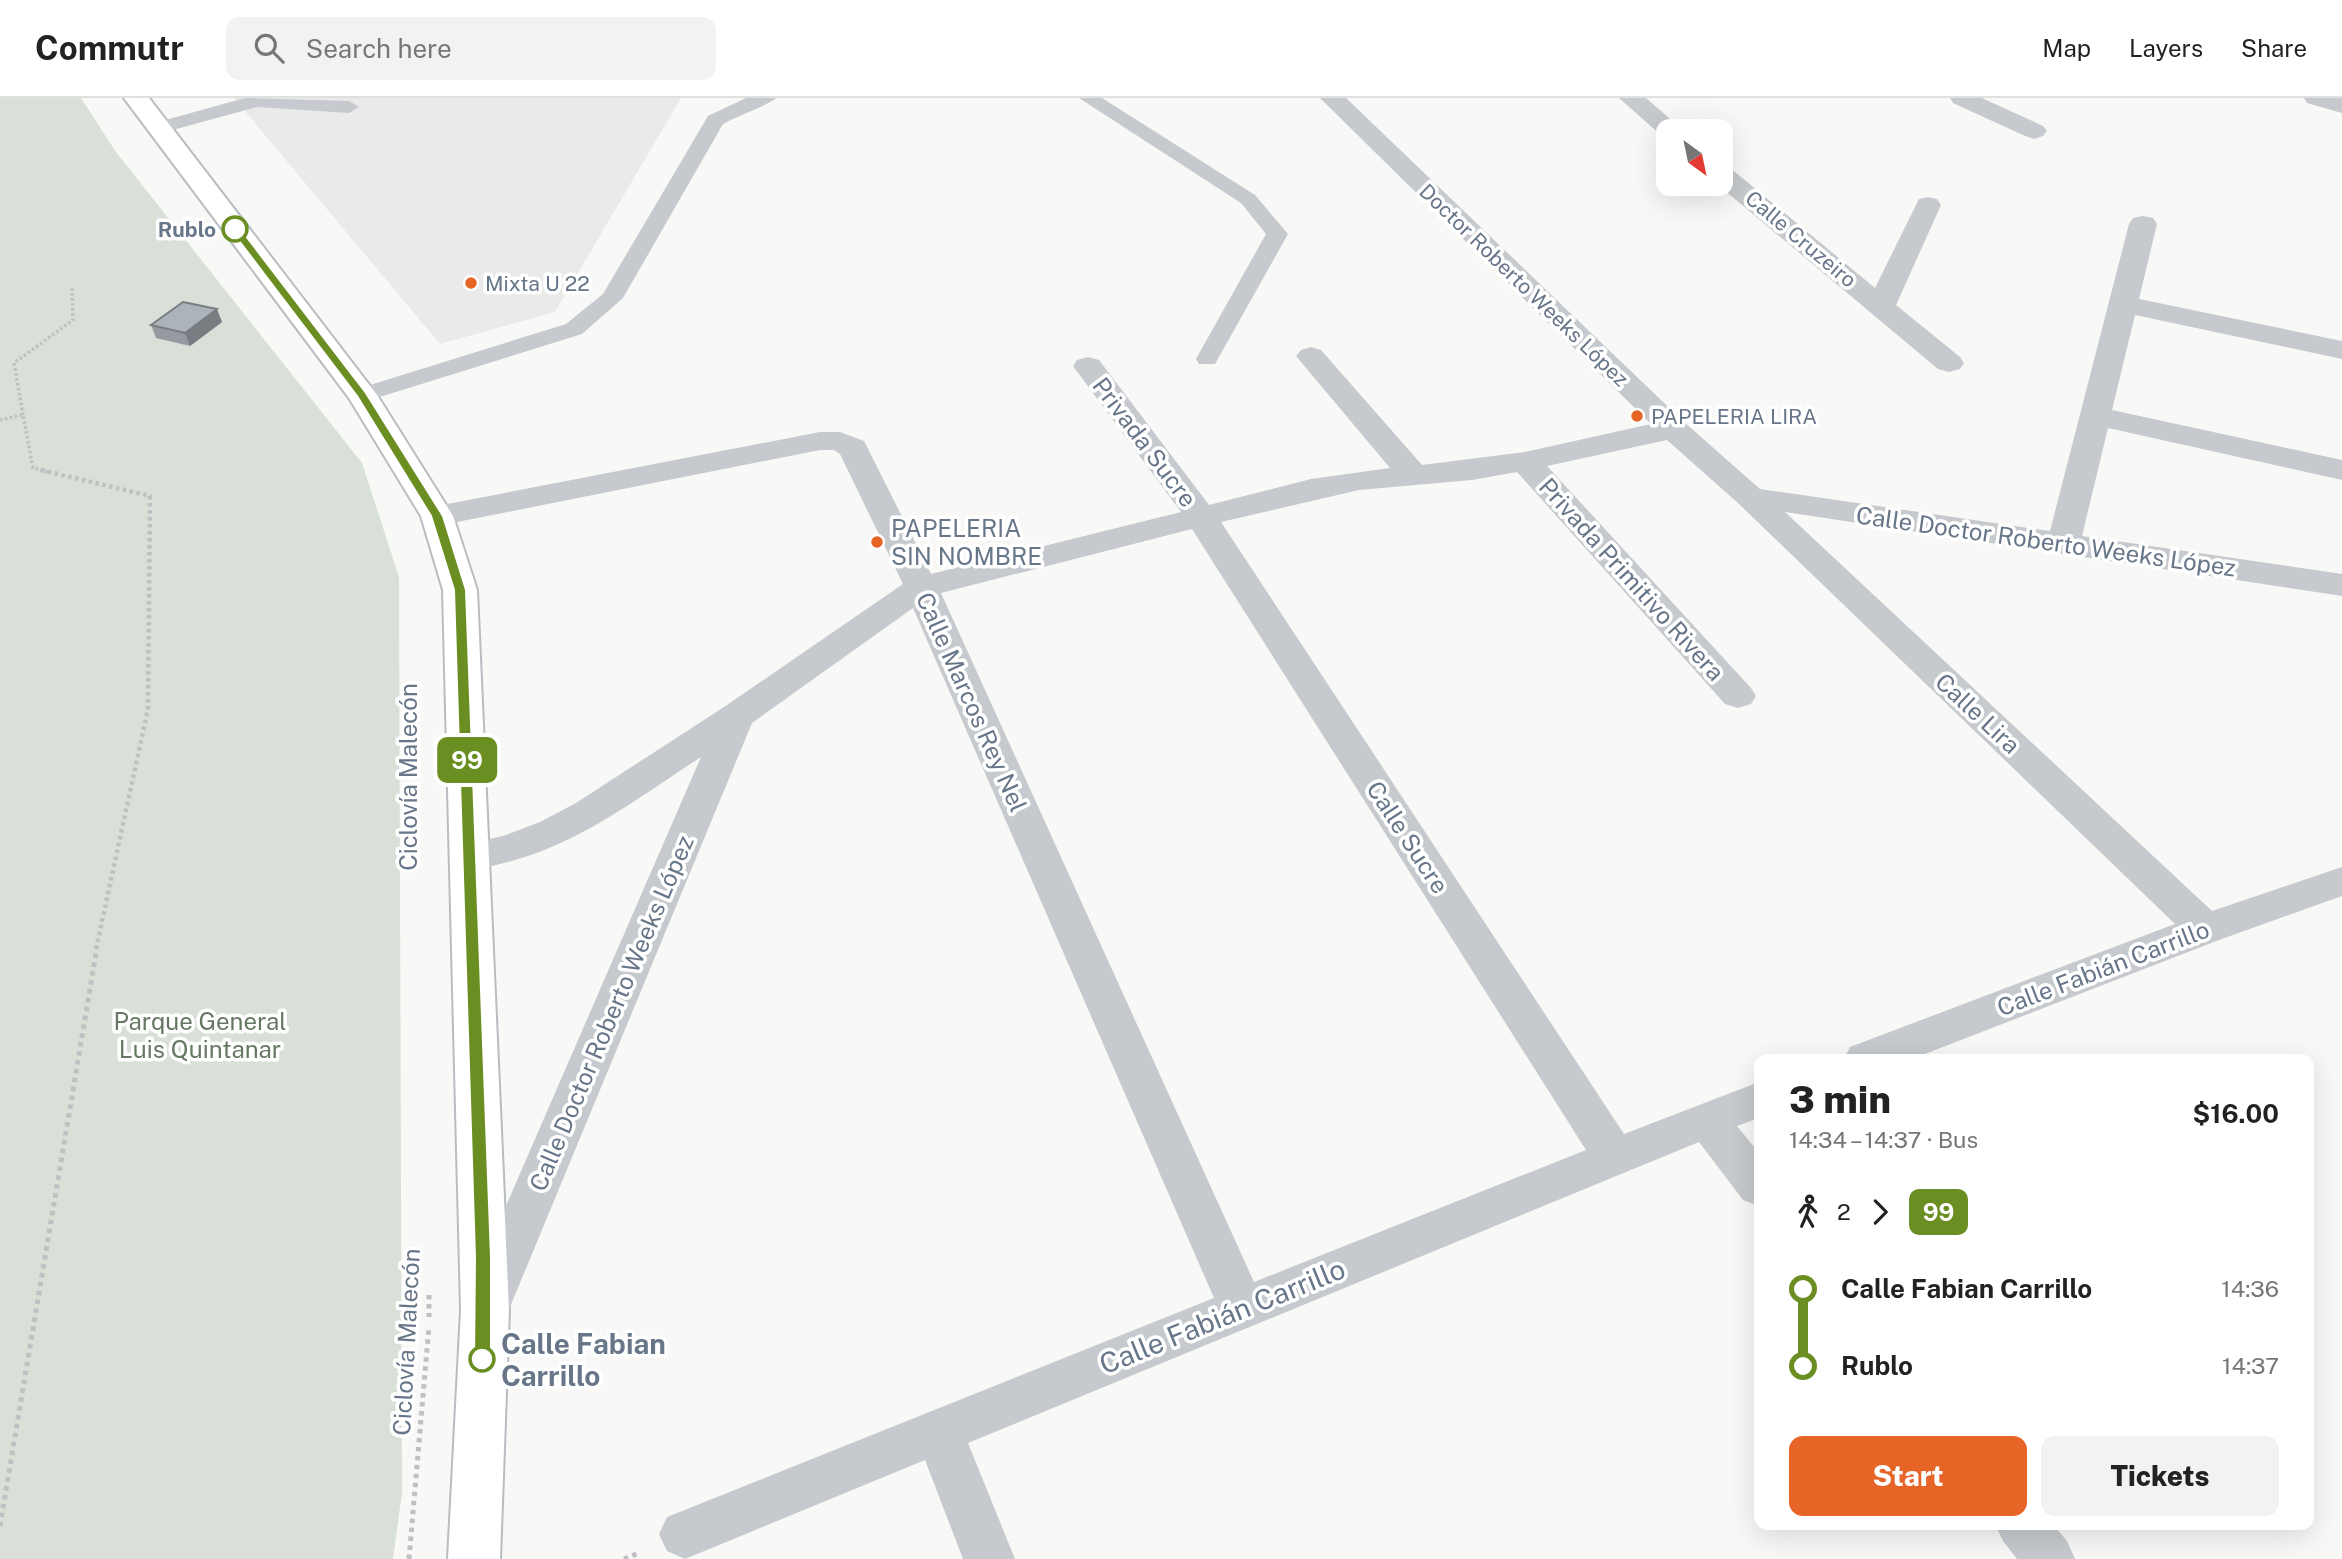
<!DOCTYPE html>
<html lang="en">
<head>
<meta charset="utf-8">
<style>
	:root { --surface:#fff; --page:#f2f2f2; --text:#222; --muted:#767676; --line:#e0e0e0; --accent:#e76427 }
	body { margin:0; font-family:"Public Sans",sans-serif; background:var(--page); color:var(--text); height:100vh; display:flex; flex-direction:column; font-size:26px; white-space:nowrap }
	* { box-sizing:border-box; margin:0 }
	p { font-size:23px; color:var(--muted) }
	.icon { flex:none; width:38px; height:38px; fill:none; stroke:currentColor; stroke-width:2; stroke-linecap:round; stroke-linejoin:round }
	.map { position:relative; flex:1; overflow:hidden }
	.details { position:absolute; left:1754px; top:956px; width:560px; height:476px; display:flex; flex-direction:column; background:var(--surface); border-radius:14px; box-shadow:0 7px 28px #0002 }
	.details>* { flex:none }
	.badge { padding:0 14px; border-radius:10px; font-size:24px; line-height:46px }
	.needle { width:46px; rotate:147deg }
	.tools { position:absolute; left:1656px; top:21px; display:grid; gap:14px }
	.tools a { display:grid; place-items:center; width:77px; height:77px; border-radius:14px; background:var(--surface); box-shadow:0 7px 28px #0002; font-size:35px }
	.map>.badge { position:absolute; translate:-50% -50%; box-shadow:0 0 0 4px #fff }
	.legs { display:flex; align-items:center; gap:10px; height:77px; padding:0 35px; font-size:23px }
	.legs p { margin-inline-start:auto }
	.headline { display:flex; align-items:center; justify-content:space-between; height:119px; padding:0 35px }
	h1 { font-size:38px; font-weight:800; line-height:52px }
	.primary-button { display:flex; gap:14px; margin-top:auto; padding:14px 35px }
	.primary-button a { flex:1; height:80px; border-radius:14px; background:var(--accent); color:#fff; font-size:28px; font-weight:800; line-height:80px; text-align:center }
	.primary-button a+a { background:var(--page); color:var(--text) }
	ul { padding:0 35px; list-style:none }
	li { display:flex; align-items:center; gap:24px; height:77px; font-size:26px }
	li i { display:grid; place-items:center; width:10px; height:100%; margin:0 9px; background:currentColor }
	li i::after { content:''; width:18px; height:18px; margin:-9px; border:5px solid; border-radius:50%; background:var(--surface) }
	li p { margin-inline-start:auto }
	li:first-child i { background:linear-gradient(#0000 50%,currentColor 0) }
	li:last-child i { background:linear-gradient(currentColor 50%,#0000 0) }
	header { display:flex; align-items:center; gap:42px; box-sizing:border-box; height:98px; padding:0 35px; background:var(--surface); border-bottom:2px solid var(--line) }
	header strong { font-size:33px }
	nav { display:flex; gap:38px; margin-inline-start:auto; font-size:24px }
	.search { width:490px; height:63px; background:var(--page); display:flex; align-items:center; gap:18px; box-sizing:border-box; padding:0 24px; border-radius:14px; color:var(--muted); font-size:26px }
	.map>svg:first-child { display:block }
	.built { fill:#e9eae9 }
	.green { fill:#d9e0d7 }
	.lines { fill:none; stroke-linecap:round; stroke-linejoin:round }
	.secondary-casing { stroke:#b8bdc2; stroke-width:4 }
	.path-far2 { stroke:#bec0c3; stroke-width:3.5; stroke-dasharray:2.5 2.5; stroke-linecap:butt }
	.path-far1 { stroke:#bec0c3; stroke-width:4.5; stroke-dasharray:3.5 3.5; stroke-linecap:butt }
	.path { stroke:#bec0c3; stroke-width:5; stroke-dasharray:4.5 4.5; stroke-linecap:butt }
	.lane { fill:#c6c9cd; fill-rule:evenodd }
	.street { fill:#c6c9cd; fill-rule:evenodd }
	.secondary { fill:#fff; fill-rule:evenodd }
	.wall { fill:#949aa0 }
	.shaded-wall { fill:#787d82 }
	.building { fill:#acb3ba; stroke:#787d82; stroke-width:2 }
	.line-1 { fill:#6b8e23; stroke:#fff; stroke-width:2 }
	.stop-1-dot { fill:#fff; stroke:#6b8e23; stroke-width:3.5 }
	.poi-dot { fill:#e76427; stroke:#fff; stroke-width:2.5 }
	.labels { text-anchor:middle; dominant-baseline:central; stroke-width:7; stroke-linejoin:round; paint-order:stroke }
	.far-stop-label { font-size:21px; font-weight:bold; fill:#677688; stroke:#fff; text-anchor:end }
	.far-street-label { font-size:21px; fill:#677688; stroke:#fff }
	.far-poi-label { font-size:21px; fill:#677688; stroke:#fff; text-anchor:start }
	.street-label { font-size:24px; fill:#677688; stroke:#fff }
	.poi-label { font-size:24px; fill:#677688; stroke:#fff; text-anchor:start }
	.park-label { font-size:24px; fill:#657962; stroke:#fff }
	.near-street-label { font-size:28px; fill:#677688; stroke:#fff }
	.near-stop-label { font-size:28px; font-weight:bold; fill:#677688; stroke:#fff; text-anchor:start }
</style>
</head>
<body>
<header>
<strong>Commutr</strong>
<div class="search"><svg class="icon" aria-label="search" viewBox="0 0 24 24"><circle cx="10" cy="10" r="6"/><path d="M15 15l6 6"/></svg>Search here</div>
<nav><a>Map</a><a>Layers</a><a>Share</a></nav>
</header>
<div class="map">
<svg width="2342" height="1461" viewBox="0 0 2342 1461">
	<rect width="100%" height="100%" fill="#f8f9f6"/>
	<path class="built" d="M 234,0 L 681,0 L 555,214 L 440,246 Z"/>
	<path class="green" d="M 0,0 L 81,0 L 116,54 L 362,365 L 399,479 L 402,1395 L 393,1461 L 0,1461 Z"/>
	<g class="lines">
		<defs>
			<path id="secondary" d="M 124,0 L 149,0 L 377,297 L 453,418 L 477,492 L 509,1212 L 500,1461 L 448,1461 L 461,1212 L 443,492 L 421,418 L 349,300 Z"/>
		</defs>
		<use href="#secondary" class="secondary-casing"/>
		<path class="path-far2" d="M 23,317 L 14,265 L 73,222 L 72,188
			M 0,322 L 23,317 L 33,370 L 48,374"/>
		<path class="path-far1" d="M 41,372 L 150,398 L 148,611 L 96,851"/>
		<path class="path" d="M 429,1197 L 429,1219
			M 0,1428 L 97,849
			M 409,1461 L 429,1228
			M 624,1461 L 639,1455"/>
		<path class="lane" d="M 245,0 L 349,3 L 359,9 L 349,15 L 257,9 L 158,36 L 148,30 L 151,26 Z
			M 746,0 L 776,0 C 771,6 734,19 723,26 L 623,200 L 582,236 L 370,302 L 354,302 L 350,297 L 354,292 L 566,226 L 603,196 L 708,18 Z
			M 1079,0 L 1102,0 L 1255,97 L 1288,136 L 1215,266 L 1199,266 L 1196,261 L 1266,136 L 1241,105 Z"/>
		<path class="street" d="M 1320,0 L 1346,0 L 1684,324 L 1760,391 L 2050,433 L 2129,126 L 2133,120 L 2143,118 L 2153,120 L 2157,126 L 2139,201 L 2342,243 L 2342,261 L 2135,217 L 2112,312 L 2342,362 L 2342,382 L 2108,330 L 2082,438 L 2342,476 L 2342,498 L 1785,414 L 2212,813 L 2342,769 L 2342,798 L 2219,842 L 1912,961 L 1844,961 L 1850,949 L 2175,826 L 1739,406 L 1667,342 L 1547,368 L 1751,590 L 1756,598 L 1751,606 L 1738,610 L 1725,606 L 1517,374 L 1472,382 L 1359,392 L 1221,424 L 1624,1036 L 1759,984 L 1759,1020 L 1737,1028 L 1759,1055 L 1759,1108 L 1743,1102 L 1699,1044 L 968,1345 L 1015,1461 L 963,1461 L 925,1362 L 685,1461 L 667,1453 L 659,1436 L 667,1419 L 1214,1200 L 913,510 L 752,625 L 510,1209 L 503,1224 L 486,1230 L 469,1224 L 462,1209 L 701,659 C 638,700 578,747 504,765 C 487,769 474,774 457,769 L 451,759 L 457,749 L 506,737 L 540,724 L 576,705 L 724,609 L 903,486 L 840,356 L 834,352 L 820,352 L 437,428 L 425,425 L 421,418 L 425,411 L 437,408 L 820,334 L 840,334 L 864,343 L 931,476 L 1181,414 L 1073,268 L 1077,262 L 1088,259 L 1099,262 L 1209,407 L 1311,381 L 1390,370 L 1296,258 L 1301,252 L 1311,249 L 1321,252 L 1422,367 L 1525,354 L 1651,326 ZM 1192,431 L 1586,1052 L 1254,1184 L 941,495 Z
			M 1619,0 L 1646,0 L 1684,33 L 1668,33 L 1668,40 L 1662,38 Z
			M 1950,0 L 1982,0 L 2043,28 L 2047,33 L 2043,38 L 2034,41 L 2025,38 L 1953,5 Z
			M 2304,0 L 2342,0 L 2342,15 L 2307,5 Z
			M 1720,67 L 1729,69 L 1875,190 L 1919,101 L 1928,99 L 1937,101 L 1941,107 L 1896,207 L 1960,259 L 1964,265 L 1960,271 L 1949,274 L 1938,271 L 1717,86 L 1720,86 Z
			M 1995,1426 L 2053,1426 L 2067,1443 L 2075,1461 L 2017,1461 L 2003,1443 Z"/>
		<use href="#secondary" class="secondary"/>
	</g>
	<path class="wall" d="M 222,224 L 190,248 L 156,240 L 151,227 Z"/>
	<path class="shaded-wall" d="M 217,211 L 222,224 L 190,248 L 185,235 Z"/>
	<path class="building" d="M 183,204 L 217,211 L 185,235 L 151,227 Z"/>
	<path class="line-1" d="M 235,128 L 239,129 L 366,295 L 443,418 L 466,492 L 491,1159 L 491,1261 L 488,1266 L 482,1269 L 476,1266 L 474,1261 L 475,1159 L 454,492 L 431,418 L 357,298 L 230,131 Z"/>
	<g class="stop-1-dot">
		<circle cx="235" cy="131" r="12"/>
		<circle cx="482" cy="1261" r="12"/>
	</g>
	<g class="poi-dot">
		<circle cx="471" cy="185" r="7"/>
		<circle cx="1637" cy="318" r="7"/>
		<circle cx="877" cy="444" r="7"/>
	</g>
	<g class="labels">
		<g class="far-stop-label">
			<text x="216" y="131">Rublo</text>
		</g>
		<g class="far-street-label">
			<text transform="translate(1801 141) rotate(40)">Calle Cruzeiro</text>
			<text transform="translate(1524 187) rotate(44)">Doctor Roberto Weeks López</text>
		</g>
		<g class="far-poi-label">
			<text x="485" y="185">Mixta U 22</text>
			<text x="1651" y="318">PAPELERIA LIRA</text>
		</g>
		<g class="street-label">
			<text transform="translate(1145 344) rotate(53)">Privada Sucre</text>
			<text transform="translate(2046 443) rotate(8)">Calle Doctor Roberto Weeks López</text>
			<text transform="translate(1632 481) rotate(48)">Privada Primitivo Rivera</text>
			<text transform="translate(972 604) rotate(66)">Calle Marcos Rey Nel</text>
			<text transform="translate(1978 615) rotate(43)">Calle Lira</text>
			<text transform="translate(408 679) rotate(-90)">Ciclovía Malecón</text>
			<text transform="translate(1408 739) rotate(57)">Calle Sucre</text>
			<text transform="translate(2103 870) rotate(-21)">Calle Fabián Carrillo</text>
			<text transform="translate(611 915) rotate(-67)">Calle Doctor Roberto Weeks López</text>
			<text transform="translate(406 1244) rotate(-87)">Ciclovía Malecón</text>
		</g>
		<g class="poi-label">
			<text x="891" y="430">PAPELERIA<tspan x="891" dy="28">SIN NOMBRE</tspan></text>
		</g>
		<g class="park-label">
			<text x="200" y="923">Parque General<tspan x="200" dy="28">Luis Quintanar</tspan></text>
		</g>
		<g class="near-street-label">
			<text transform="translate(1222 1218) rotate(-22)">Calle Fabián Carrillo</text>
		</g>
		<g class="near-stop-label">
			<text x="501" y="1245">Calle Fabian<tspan x="501" dy="32">Carrillo</tspan></text>
		</g>
	</g>
</svg>
<div class="tools">
<a><svg class="needle" viewBox="-14 -14 28 28"><path d="M0-13l5 13h-10z" fill="#e53935"/><path d="M0 13l5-13h-10z" fill="#767676"/></svg></a>
</div>
<b class="badge" style="left:467px;top:662px;background:#6b8e23;color:#fff">99</b>
<section class="details">
<div class="headline"><div><h1>3 min</h1><p>14:34 – 14:37 · Bus</p></div><b>$16.00</b></div>
<div class="legs"><svg class="icon" aria-label="walk" viewBox="0 0 24 24"><circle cx="13" cy="4" r="2"/><path d="M13 8l-2 6 4 7M11 14l-3 7M7 12l3-4h3l4 4"/></svg>2<svg class="icon" aria-label="forward" viewBox="0 0 24 24"><path d="M9 5l7 7-7 7"/></svg><b class="badge" style="background:#6b8e23;color:#fff">99</b></div>
<ul>
<li><i style="color:#6b8e23"></i><b>Calle Fabian Carrillo</b><p>14:36</p></li>
<li><i style="color:#6b8e23"></i><b>Rublo</b><p>14:37</p></li>
</ul>
<div class="primary-button"><a>Start</a><a>Tickets</a></div>
</section>
</div>
</body>
</html>
